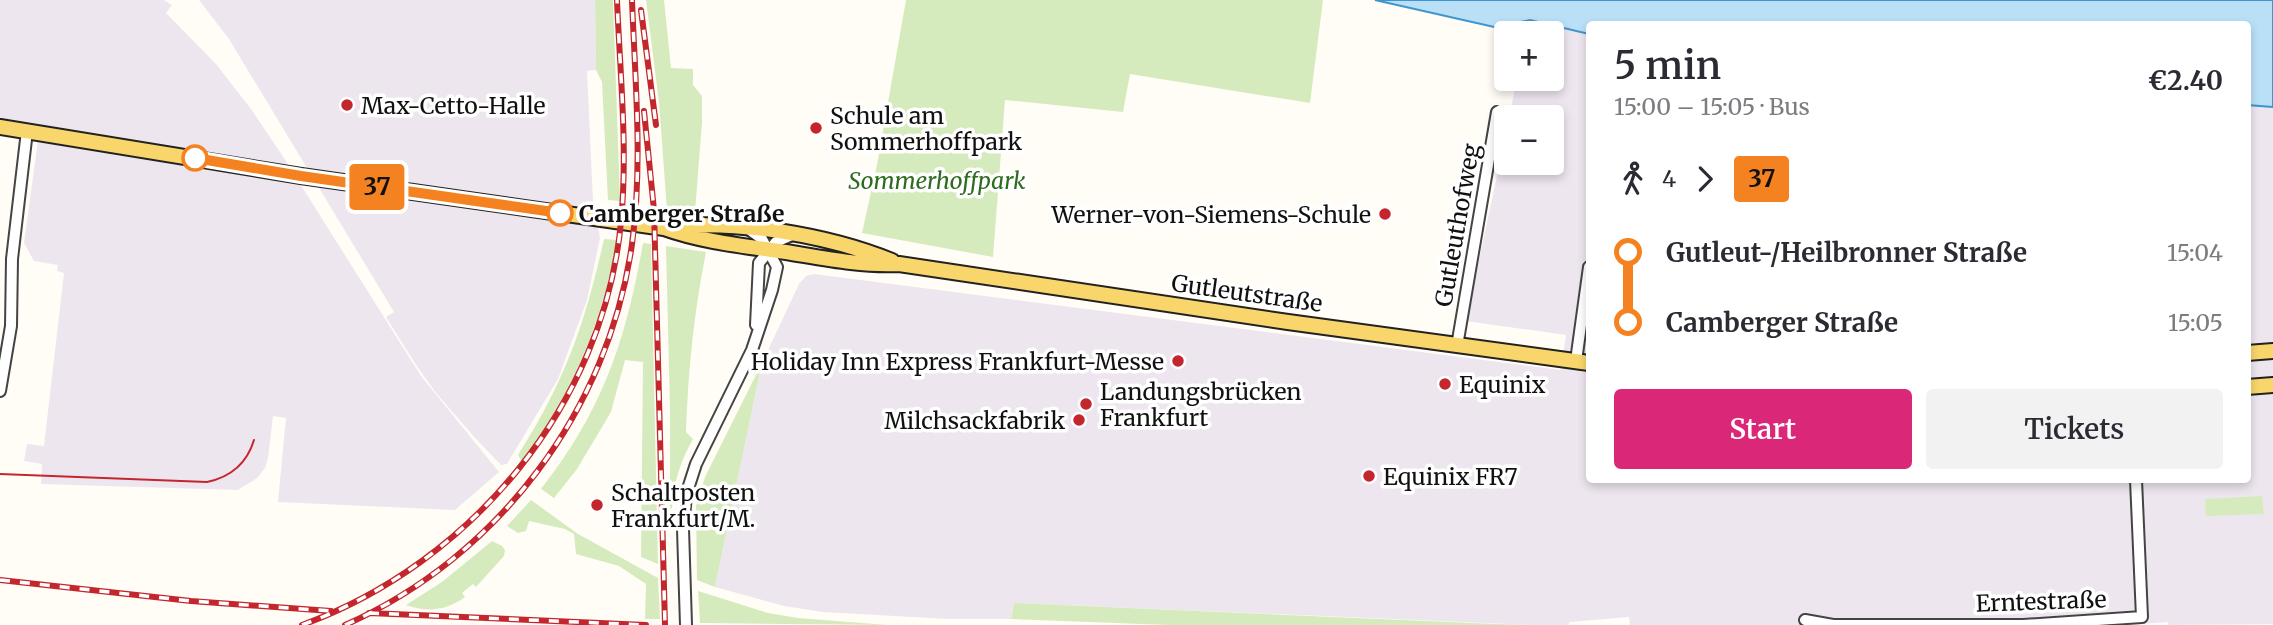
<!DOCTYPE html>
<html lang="en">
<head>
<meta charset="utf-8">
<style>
	:root { --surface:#fff; --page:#f2f2f3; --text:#2b2b33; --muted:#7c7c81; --accent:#db2777 }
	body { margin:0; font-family:Merriweather,serif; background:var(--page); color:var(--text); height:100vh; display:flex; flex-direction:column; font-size:26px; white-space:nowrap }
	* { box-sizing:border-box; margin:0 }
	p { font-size:23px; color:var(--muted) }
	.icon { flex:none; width:38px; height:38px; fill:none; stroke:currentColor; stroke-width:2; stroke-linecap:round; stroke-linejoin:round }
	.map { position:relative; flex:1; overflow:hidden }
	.drawer { position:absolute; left:1586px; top:21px; width:665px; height:462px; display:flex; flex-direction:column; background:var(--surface); border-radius:7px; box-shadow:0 4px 10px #0003 }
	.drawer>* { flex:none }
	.badge { padding:0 14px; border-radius:5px; font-size:24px; line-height:46px }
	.controls { position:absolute; left:1494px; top:21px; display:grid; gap:14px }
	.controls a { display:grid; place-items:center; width:70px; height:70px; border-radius:7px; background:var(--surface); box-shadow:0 4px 10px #0003; font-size:35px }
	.map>.badge { position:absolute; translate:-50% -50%; box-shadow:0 0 0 4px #fff }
	.legs { display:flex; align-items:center; gap:10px; height:77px; padding:0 28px; font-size:23px }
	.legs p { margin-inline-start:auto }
	.summary { display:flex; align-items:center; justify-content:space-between; height:119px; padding:0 28px }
	h1 { font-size:38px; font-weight:600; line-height:52px }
	.button { display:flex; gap:14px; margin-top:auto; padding:14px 28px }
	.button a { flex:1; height:80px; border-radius:7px; background:var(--accent); color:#fff; font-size:28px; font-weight:600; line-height:80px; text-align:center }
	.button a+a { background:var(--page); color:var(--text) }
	ul { padding:0 28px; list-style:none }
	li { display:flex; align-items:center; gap:24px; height:70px; font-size:26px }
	li i { display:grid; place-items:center; width:10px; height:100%; margin:0 9px; background:currentColor }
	li i::after { content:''; width:18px; height:18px; margin:-9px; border:5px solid; border-radius:50%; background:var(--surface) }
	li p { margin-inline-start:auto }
	li:first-child i { background:linear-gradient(#0000 50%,currentColor 0) }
	li:last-child i { background:linear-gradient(currentColor 50%,#0000 0) }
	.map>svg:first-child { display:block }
	.industrial { fill:#eee6ef }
	.green { fill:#d5ebbd }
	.water { fill:#b9e0f7; stroke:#3f96cf; stroke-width:2 }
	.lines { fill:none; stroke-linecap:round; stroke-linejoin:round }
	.minor-casing { stroke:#444; stroke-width:14 }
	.major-casing { stroke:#222; stroke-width:18 }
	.minor { stroke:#fff; stroke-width:10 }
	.major { stroke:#f9d66b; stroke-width:14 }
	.tram { stroke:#c4262e; stroke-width:2 }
	.rail-casing { stroke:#c4262e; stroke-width:6 }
	.rail { stroke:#fff; stroke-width:3.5; stroke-dasharray:10; stroke-linecap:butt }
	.line-1-casing { stroke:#fff; stroke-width:16 }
	.line-1 { stroke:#f58220; stroke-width:10 }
	.poi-dot { fill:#c4262e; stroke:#fff; stroke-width:2.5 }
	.stop-1-dot { fill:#fff; stroke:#f58220; stroke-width:3.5 }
	.labels { text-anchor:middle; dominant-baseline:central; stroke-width:7; stroke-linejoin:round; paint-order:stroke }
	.poi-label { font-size:23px; fill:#111; stroke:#fff; text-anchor:start }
	.park-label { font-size:23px; font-style:italic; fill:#2f6b1f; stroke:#fff }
	.stop-label { font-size:23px; font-weight:bold; fill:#111; stroke:#fff; text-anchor:start }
	.street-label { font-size:23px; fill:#111; stroke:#fff }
</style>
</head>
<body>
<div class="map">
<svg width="2273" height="625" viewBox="0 0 2273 625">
	<rect width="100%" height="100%" fill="#fffdf5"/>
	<path class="industrial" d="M 0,0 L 164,0 L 172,5 L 166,13 L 216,64 L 251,109 L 282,155 L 421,376 L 499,472 L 455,510 L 278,502 L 286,418 L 273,416 L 268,458 L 265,468 L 257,478 L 238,490 L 41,484 L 42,464 L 24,461 L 27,444 L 44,446 L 64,273 L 57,271 L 58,265 L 34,261 L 24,243 L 39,133 L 0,127 Z
		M 199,0 L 595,0 L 596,70 L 587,71 L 593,201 L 600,238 L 587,300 L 558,379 L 507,464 L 501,465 L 476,439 L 436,393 L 416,365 L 386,317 L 394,312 L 229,39 Z
		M 1530,20 L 1589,34 L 1589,480 L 2247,480 L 2247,105 L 2273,107 L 2273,624 L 2168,625 L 2168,622 L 2126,625 L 1630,625 L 1629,617 L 1570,622 L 1568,625 L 1533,625 L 1014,603 L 1011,619 L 948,619 L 823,612 L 784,606 L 715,587 L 762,363 L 799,284 L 806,276 L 814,274 L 1561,370 L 1566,335 L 1466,321 L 1507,129 L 1507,163 L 1552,163 L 1552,117 L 1509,117 L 1517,79 L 1552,79 L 1552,33 L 1527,33 Z"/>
	<path class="green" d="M 595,0 L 613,0 L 620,201 L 608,200 L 602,82 L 596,70 Z
		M 646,0 L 664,0 L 671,68 L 693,69 L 693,85 L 702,96 L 702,122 L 695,212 L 667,210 L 659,102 Z
		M 906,0 L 1323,0 L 1310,103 L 1130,74 L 1123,112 L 1005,100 L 993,257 L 862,233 L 877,165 Z
		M 604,239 L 617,240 L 616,245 C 600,328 572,394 522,462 L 518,455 C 565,381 585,324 604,239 Z
		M 643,243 L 651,244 L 658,564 L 641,557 L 643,362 L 625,360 L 611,412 L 577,469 L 554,498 L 541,489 C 603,410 626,340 643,243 Z
		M 666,246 L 706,252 C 694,312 688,371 686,432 L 693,439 C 680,462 674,482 672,508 L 670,509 L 670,409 Z
		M 762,363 L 715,587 L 697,580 L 696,506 L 705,477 Z
		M 2262,496 L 2264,514 L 2206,516 L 2205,499 Z
		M 531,500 L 578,534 L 658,578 L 660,619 L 645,619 L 646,584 L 619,566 L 576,554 L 574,534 L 565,529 L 529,521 L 526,531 L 518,533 L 507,526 Z
		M 492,541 L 502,546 L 505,550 L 504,556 L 476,587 L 473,584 L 462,593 L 465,597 C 447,610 428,613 406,605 L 442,582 Z
		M 698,591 L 768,613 L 798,618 L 887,625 L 700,623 Z
		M 1014,603 L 1495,624 L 1533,625 L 1168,625 L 1011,619 Z"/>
	<path class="water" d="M 1375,0 L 2273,0 L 2273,107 L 2247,105 L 2247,24 L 1589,24 L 1589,34 L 1530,20 L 1521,22 L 1514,29 L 1503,29 Z"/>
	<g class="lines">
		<defs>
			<path id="minor" d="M 756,325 L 759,263 L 776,242 L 792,235
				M 1457,346 L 1497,112
				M 1576,361 L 1589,267
				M 0,391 L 11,326 L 12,259 L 27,131
				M 1805,620 L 1833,625 L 2023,625 L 2142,617 L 2136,480
				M 686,625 L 683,529 L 686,495 L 696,464 L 752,350 L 772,290 L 777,267 L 762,239 L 747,228"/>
			<path id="major" d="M 0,127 L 301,176 L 664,228 C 703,242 745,246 786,252 C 823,258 861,266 899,264 L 1288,322 L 1589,363
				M 669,227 C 738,220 828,235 892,261
				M 2247,353 L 2273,351
				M 2247,387 L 2273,385"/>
		</defs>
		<use href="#minor" class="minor-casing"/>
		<use href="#major" class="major-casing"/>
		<use href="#minor" class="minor"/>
		<use href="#major" class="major"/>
		<path class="tram" d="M 0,474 L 207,482 C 231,477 247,463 254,440"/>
		<defs>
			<path id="rail" d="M 641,10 L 656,125
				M 644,111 L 654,210 L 665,625
				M 0,580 L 191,601 L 331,611
				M 369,613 L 646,625
				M 302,625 C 472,563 604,404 621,222 C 628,149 620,74 617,0
				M 345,625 C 499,557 609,409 632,244 C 643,164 635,80 632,0"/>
		</defs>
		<use href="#rail" class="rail-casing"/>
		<use href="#rail" class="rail"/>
	</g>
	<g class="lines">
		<defs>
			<path id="line-1" d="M 195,158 L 301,176 L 560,213"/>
		</defs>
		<use href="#line-1" class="line-1-casing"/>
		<use href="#line-1" class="line-1"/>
	</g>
	<g class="poi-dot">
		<circle cx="347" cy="105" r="7"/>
		<circle cx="816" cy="128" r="7"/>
		<circle cx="1385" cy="214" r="7"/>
		<circle cx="1178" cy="361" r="7"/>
		<circle cx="1445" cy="384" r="7"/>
		<circle cx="1086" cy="404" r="7"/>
		<circle cx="1079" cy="420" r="7"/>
		<circle cx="1369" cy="476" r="7"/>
		<circle cx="597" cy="505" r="7"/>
	</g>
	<g class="stop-1-dot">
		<circle cx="195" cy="158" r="12"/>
		<circle cx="560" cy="213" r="12"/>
	</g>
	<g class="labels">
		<g class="poi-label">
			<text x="361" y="105">Max-Cetto-Halle</text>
			<text x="830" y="115">Schule am<tspan x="830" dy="26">Sommerhoffpark</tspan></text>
			<text x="1371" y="214" text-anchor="end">Werner-von-Siemens-Schule</text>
			<text x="1164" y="361" text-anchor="end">Holiday Inn Express Frankfurt-Messe</text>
			<text x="1459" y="384">Equinix</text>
			<text x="1100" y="391">Landungsbrücken<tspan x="1100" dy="26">Frankfurt</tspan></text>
			<text x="1065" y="420" text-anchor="end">Milchsackfabrik</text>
			<text x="1383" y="476">Equinix FR7</text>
			<text x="611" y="492">Schaltposten<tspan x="611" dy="26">Frankfurt/M.</tspan></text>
		</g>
		<g class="park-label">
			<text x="937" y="180">Sommerhoffpark</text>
		</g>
		<g class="stop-label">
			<text x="579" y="213">Camberger Straße</text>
		</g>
		<g class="street-label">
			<text transform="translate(1457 225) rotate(-80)">Gutleuthofweg</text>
			<text transform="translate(1247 293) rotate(8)">Gutleutstraße</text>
			<text transform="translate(2041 601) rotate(-2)">Erntestraße</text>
		</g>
	</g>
</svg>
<div class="controls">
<a>+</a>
<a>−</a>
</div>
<b class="badge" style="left:377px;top:187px;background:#f58220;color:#111">37</b>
<section class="drawer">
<div class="summary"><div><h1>5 min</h1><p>15:00 – 15:05 · Bus</p></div><b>€2.40</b></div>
<div class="legs"><svg class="icon" aria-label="walk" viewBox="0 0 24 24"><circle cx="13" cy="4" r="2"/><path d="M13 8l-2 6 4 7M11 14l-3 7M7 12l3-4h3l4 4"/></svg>4<svg class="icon" aria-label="forward" viewBox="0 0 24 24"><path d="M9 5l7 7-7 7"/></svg><b class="badge" style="background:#f58220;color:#111">37</b></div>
<ul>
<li><i style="color:#f58220"></i><b>Gutleut-/Heilbronner Straße</b><p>15:04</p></li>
<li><i style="color:#f58220"></i><b>Camberger Straße</b><p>15:05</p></li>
</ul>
<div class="button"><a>Start</a><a>Tickets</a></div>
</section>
</div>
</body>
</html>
